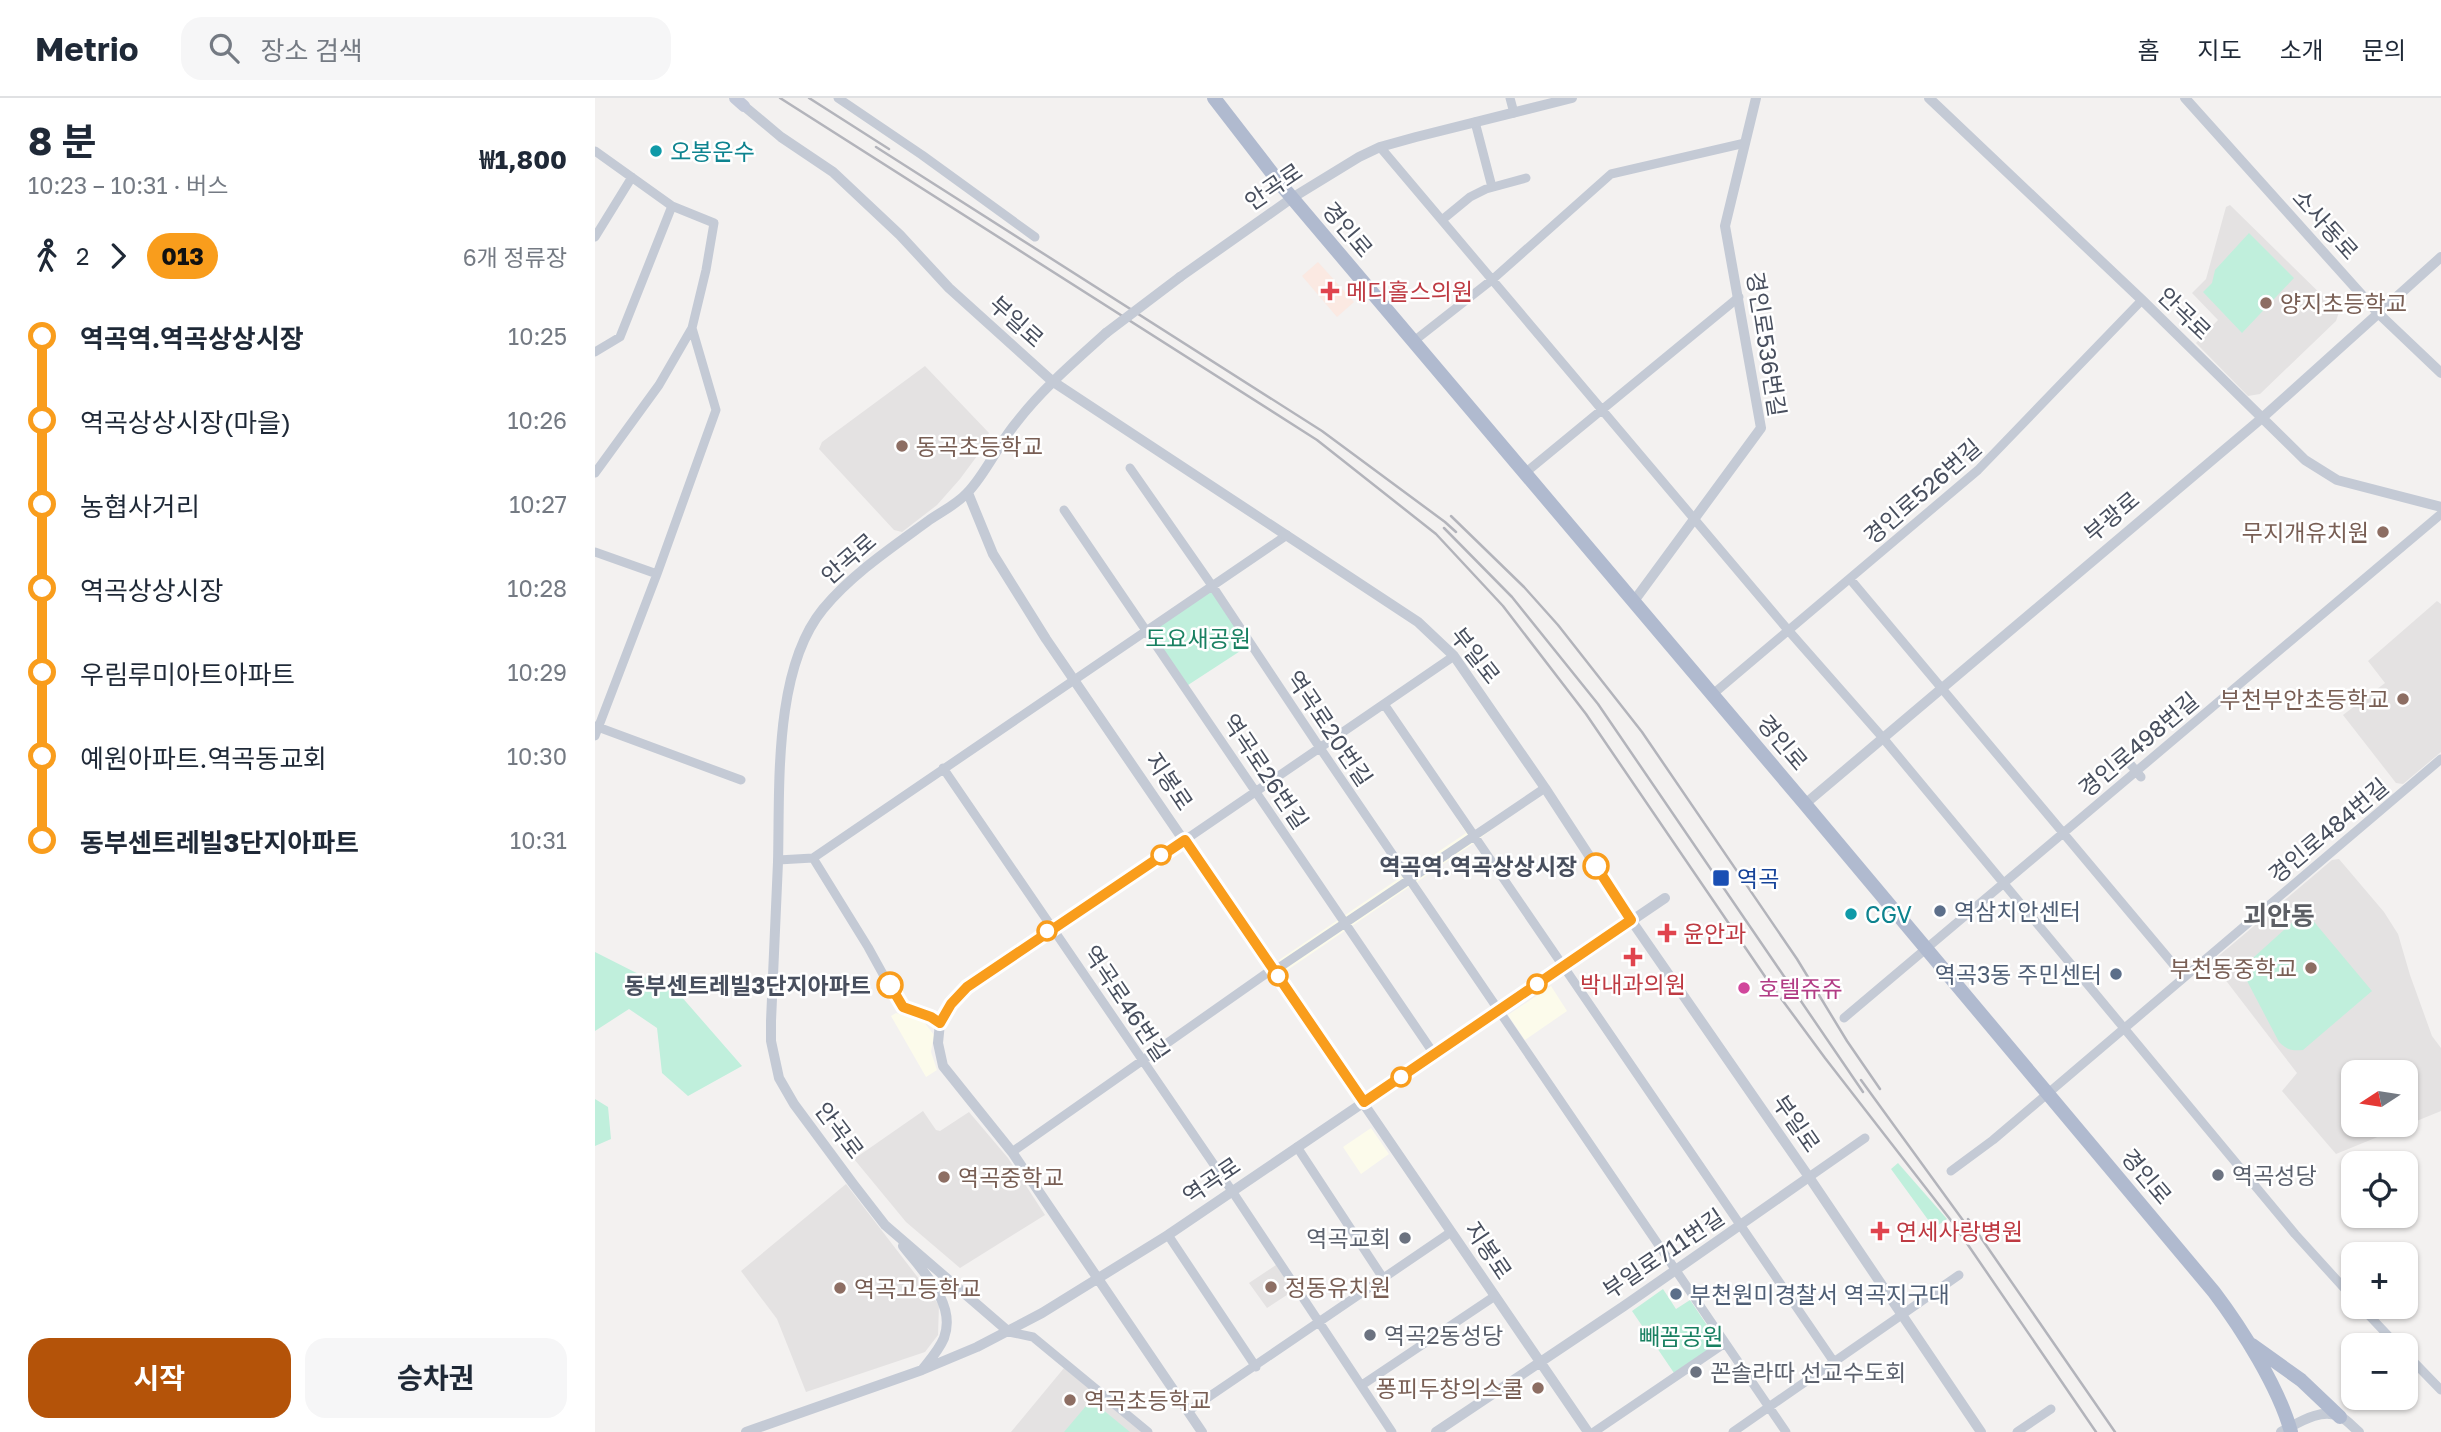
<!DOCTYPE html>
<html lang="ko">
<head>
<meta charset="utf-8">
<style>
	:root { --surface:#fff; --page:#f6f6f7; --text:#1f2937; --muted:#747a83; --line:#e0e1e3; --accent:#b45309 }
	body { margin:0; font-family:"Golos Text","Noto Sans KR",sans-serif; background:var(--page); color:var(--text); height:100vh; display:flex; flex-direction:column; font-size:26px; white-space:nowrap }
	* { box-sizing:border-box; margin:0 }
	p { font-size:23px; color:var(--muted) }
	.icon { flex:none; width:38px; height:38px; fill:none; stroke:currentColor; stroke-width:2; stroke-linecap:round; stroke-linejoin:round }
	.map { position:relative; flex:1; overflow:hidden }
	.panel { display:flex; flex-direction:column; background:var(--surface); width:595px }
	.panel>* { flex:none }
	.badge { padding:0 14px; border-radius:23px; font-size:24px; line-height:46px }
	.needle { width:46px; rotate:258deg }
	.buttons { position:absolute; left:1746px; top:962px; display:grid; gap:14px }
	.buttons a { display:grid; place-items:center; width:77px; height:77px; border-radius:14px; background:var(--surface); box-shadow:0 2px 5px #0004; font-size:35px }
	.map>.badge { position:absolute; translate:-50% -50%; box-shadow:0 0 0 4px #fff }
	.legs { display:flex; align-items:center; gap:10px; height:77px; padding:0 28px; font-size:23px }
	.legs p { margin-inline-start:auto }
	.head { display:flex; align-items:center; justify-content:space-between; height:119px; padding:0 28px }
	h1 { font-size:38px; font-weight:700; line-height:52px }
	.button { display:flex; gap:14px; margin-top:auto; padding:14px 28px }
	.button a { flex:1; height:80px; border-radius:21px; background:var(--accent); color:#fff; font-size:28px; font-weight:700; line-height:80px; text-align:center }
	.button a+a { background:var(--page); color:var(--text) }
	ul { padding:0 28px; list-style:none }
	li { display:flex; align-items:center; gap:24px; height:84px; font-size:26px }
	li i { display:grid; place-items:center; width:10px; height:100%; margin:0 9px; background:currentColor }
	li i::after { content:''; width:18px; height:18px; margin:-9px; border:5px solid; border-radius:50%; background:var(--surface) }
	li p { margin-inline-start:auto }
	li:first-child i { background:linear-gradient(#0000 50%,currentColor 0) }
	li:last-child i { background:linear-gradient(currentColor 50%,#0000 0) }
	header { display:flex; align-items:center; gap:42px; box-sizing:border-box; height:98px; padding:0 35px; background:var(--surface); border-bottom:2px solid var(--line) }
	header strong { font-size:33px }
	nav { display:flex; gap:38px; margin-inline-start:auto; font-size:24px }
	.search { width:490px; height:63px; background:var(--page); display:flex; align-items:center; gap:18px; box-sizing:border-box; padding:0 24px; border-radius:21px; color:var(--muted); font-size:26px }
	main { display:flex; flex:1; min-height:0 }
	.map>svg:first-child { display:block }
	.commercial { fill:#fcfbeb }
	.education { fill:#e4e2e2; fill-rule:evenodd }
	.medical { fill:#fbe9e2 }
	.green { fill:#c0efdc }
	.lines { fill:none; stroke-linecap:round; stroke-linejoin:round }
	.minor { stroke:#c4cad5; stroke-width:9 }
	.tertiary { stroke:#c4cad5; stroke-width:10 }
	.secondary { stroke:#c3c9d9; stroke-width:12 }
	.primary { stroke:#b0bacf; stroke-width:14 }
	.rail { stroke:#b3b4bb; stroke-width:2.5 }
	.tertiary-bridge { stroke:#c4cad5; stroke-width:10 }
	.line-1-casing { stroke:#fff; stroke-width:16 }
	.line-1 { stroke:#f99d1c; stroke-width:10 }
	.culture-dot { fill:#0f9aa8; stroke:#fff; stroke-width:2.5 }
	.health-dot { fill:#e0444e; stroke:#fff; stroke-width:2.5 }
	.education-dot { fill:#8d6e63; stroke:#fff; stroke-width:2.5 }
	.stop-1-dot { fill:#fff; stroke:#f99d1c; stroke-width:3.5 }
	.transit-dot { fill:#1a4fb4; stroke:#fff; stroke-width:2.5 }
	.service-dot { fill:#5c6f8a; stroke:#fff; stroke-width:2.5 }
	.hotel-dot { fill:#d1479c; stroke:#fff; stroke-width:2.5 }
	.worship-dot { fill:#6b7280; stroke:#fff; stroke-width:2.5 }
	.labels { text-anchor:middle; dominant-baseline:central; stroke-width:5; stroke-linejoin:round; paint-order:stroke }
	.culture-label { font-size:23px; fill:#0d838f; stroke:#fff; text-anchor:start }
	.street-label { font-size:23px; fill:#484f5e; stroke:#fff }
	.health-label { font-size:23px; fill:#be3a42; stroke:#fff; text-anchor:start }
	.education-label { font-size:23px; fill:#785e54; stroke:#fff; text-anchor:start }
	.park-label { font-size:23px; fill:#188061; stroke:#fff }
	.stop-label { font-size:23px; font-weight:bold; fill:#484f5e; stroke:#fff; text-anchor:end }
	.transit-label { font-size:23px; fill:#164399; stroke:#fff; text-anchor:start }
	.service-label { font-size:23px; fill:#4e5e75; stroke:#fff; text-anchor:start }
	.hotel-label { font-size:23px; fill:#b23c85; stroke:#fff; text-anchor:start }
	.worship-label { font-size:23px; fill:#5b616d; stroke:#fff; text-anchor:start }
	.quarter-label { font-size:26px; font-weight:bold; fill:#5d5f65; stroke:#fff }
</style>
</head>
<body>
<header>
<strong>Metrio</strong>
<div class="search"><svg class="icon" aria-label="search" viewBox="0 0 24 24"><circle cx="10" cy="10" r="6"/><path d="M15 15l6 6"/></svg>장소 검색</div>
<nav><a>홈</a><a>지도</a><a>소개</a><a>문의</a></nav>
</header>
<main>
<section class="panel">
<div class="head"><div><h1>8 분</h1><p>10:23 – 10:31 · 버스</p></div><b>₩1,800</b></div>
<div class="legs"><svg class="icon" aria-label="walk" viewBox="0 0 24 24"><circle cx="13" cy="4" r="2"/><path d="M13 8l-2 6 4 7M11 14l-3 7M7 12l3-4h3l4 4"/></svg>2<svg class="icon" aria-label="forward" viewBox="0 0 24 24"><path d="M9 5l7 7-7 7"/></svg><b class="badge" style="background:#f99d1c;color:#111">013</b><p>6개 정류장</p></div>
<ul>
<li><i style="color:#f99d1c"></i><b>역곡역.역곡상상시장</b><p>10:25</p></li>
<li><i style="color:#f99d1c"></i><span>역곡상상시장(마을)</span><p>10:26</p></li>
<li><i style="color:#f99d1c"></i><span>농협사거리</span><p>10:27</p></li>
<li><i style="color:#f99d1c"></i><span>역곡상상시장</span><p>10:28</p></li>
<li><i style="color:#f99d1c"></i><span>우림루미아트아파트</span><p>10:29</p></li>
<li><i style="color:#f99d1c"></i><span>예원아파트.역곡동교회</span><p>10:30</p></li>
<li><i style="color:#f99d1c"></i><b>동부센트레빌3단지아파트</b><p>10:31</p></li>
</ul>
<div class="button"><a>시작</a><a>승차권</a></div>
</section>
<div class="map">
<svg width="1846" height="1334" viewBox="0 0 1846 1334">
	<rect width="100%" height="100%" fill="#f3f1f0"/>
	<path class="commercial" d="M 950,690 L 879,745 L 822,784 L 829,795 L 822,800 L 814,789 L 691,873 L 684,862 L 806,779 L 800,770 L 809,764 L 815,773 L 871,735 L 862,721 L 867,717 L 878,737 Z
		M 956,888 L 972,913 L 930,942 L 913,917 Z
		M 301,915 L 329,924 L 339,937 L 336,954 L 342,972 L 331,979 L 296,918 Z
		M 776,1030 L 794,1056 L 766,1076 L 748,1049 Z"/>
	<path class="education" d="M 1635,107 L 1744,214 L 1741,223 L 1665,296 L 1653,298 L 1601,245 L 1623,222 L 1597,195 L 1611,181 L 1631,109 Z
		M 330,268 L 394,335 L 382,358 L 365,381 L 342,407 L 307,434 L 299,432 L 224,351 L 227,344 Z
		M 1842,503 L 1846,506 L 1846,654 L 1808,686 L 1801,685 L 1748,617 L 1790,585 L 1773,563 Z
		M 1744,761 L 1789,814 L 1803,836 L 1815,877 L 1837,938 L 1846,950 L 1846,1013 L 1741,1056 L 1687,993 L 1702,975 L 1619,867 L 1620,861 L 1737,762 ZM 1759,975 L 1811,975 L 1811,1027 L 1759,1027 Z
		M 328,1013 L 341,1032 L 345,1033 L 374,1014 L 413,1060 L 450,1117 L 365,1170 L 311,1124 L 259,1061 Z
		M 251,1086 L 344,1207 L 343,1237 L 330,1254 L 211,1294 L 182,1221 L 146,1173 Z
		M 681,1167 L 698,1193 L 672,1210 L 654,1185 Z
		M 469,1270 L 546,1334 L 416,1334 Z"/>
	<path class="medical" d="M 723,164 L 759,204 L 742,219 L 707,178 Z"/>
	<path class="green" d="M 1654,135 L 1699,180 L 1647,235 L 1608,194 L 1617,185 L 1620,172 Z
		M 618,489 L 656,546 L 590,589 L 552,533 Z
		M 1710,813 L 1777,893 L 1708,952 C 1697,953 1692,952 1684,944 L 1651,881 L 1648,869 Z
		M 0,854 L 85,897 L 147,968 L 93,998 L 67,975 L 62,930 L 34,911 L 0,933 Z
		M 0,1001 L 13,1009 L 16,1041 L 0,1048 Z
		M 1303,1065 L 1352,1121 L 1339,1130 L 1296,1071 Z
		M 1068,1191 L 1081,1211 L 1095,1202 L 1124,1245 L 1079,1275 L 1037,1213 Z
		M 496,1302 L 535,1334 L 469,1334 Z"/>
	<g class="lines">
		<path class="minor" d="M 243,0 L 327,57 L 440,139
			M 915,0 L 919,15
			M 880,24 L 897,89
			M 785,49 L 1193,532 L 1288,640 L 1700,1136 L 1759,1201
			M 0,53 L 77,108 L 119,125 L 111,172 L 97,230 L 121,312 L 62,476 L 0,638
			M 847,122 L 875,99 L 891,91 L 931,80
			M 0,139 L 37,79
			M 819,243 L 898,181 L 1016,76 L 1150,45
			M 0,254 L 25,239 L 77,108
			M 535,370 L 618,489 L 725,650 L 1191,1334
			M 0,375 L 64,287 L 97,230
			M 930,375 L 1144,199
			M 469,412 L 839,956
			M 0,454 L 62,476
			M 1255,481 L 1589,879
			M 1118,596 L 1383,372 L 1547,202
			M 789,606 L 1239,1264
			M 0,628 L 146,682
			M 1536,667 L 1546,679
			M 348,670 L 637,1093 L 797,1334
			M 590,742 L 859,558
			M 218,760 L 273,849 L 305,907 L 336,919 L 345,925
			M 183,762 L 218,760 L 692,437
			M 1249,920 L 1846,416
			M 702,1049 L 788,1180
			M 417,1054 L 672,875 L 679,873 L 950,690
			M 1356,1073 L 1398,1042 L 1846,661
			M 1214,1079 L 1270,1040
			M 573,1137 L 661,1269
			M 1766,1209 L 1803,1248
			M 414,1234 L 438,1239 L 553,1334
			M 1811,1256 L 1846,1292
			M 767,1287 L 900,1198
			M 593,1313 L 856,1134
			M 999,1334 L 1130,1245
			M 1138,1334 L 1364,1177
			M 1422,1334 L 1456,1311"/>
		<path class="tertiary" d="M 1334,0 L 1547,202 L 1710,362 L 1742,382 L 1846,409
			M 1590,0 L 1783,215 L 1846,275
			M 149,8 L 186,39 L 238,74 L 305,137 L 354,190 L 457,283 L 823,524 L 859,558 L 950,690 L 1036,822 L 1214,1079 L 1386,1334
			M 585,179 L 697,100 L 764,59 L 785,49 L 821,39 L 977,0
			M 373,395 L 398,456 L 451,541 L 993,1334
			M 1039,503 L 1166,330 L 1130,128 L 1161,0
			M 1210,706 L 1667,320 L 1846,159
			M 590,742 L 457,829 L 372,889 L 349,916 L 345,925 L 343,945 L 348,968 L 417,1054 L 607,1334
			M 308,1148 C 327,1173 362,1205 349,1240 C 344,1252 335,1262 327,1272
			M 414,1234 L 290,1127 L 259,1087 L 199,1006 L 184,980 L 176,943 L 176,923 C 178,870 181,817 183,764 C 185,689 178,572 228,511 C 257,476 296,450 333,423 C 346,414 362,406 372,395 C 390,377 404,345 421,325 C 447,291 479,264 511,235
			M 151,1334 L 327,1272 L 382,1249 L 447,1215 L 573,1137 L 1070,800
			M 841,1334 L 1029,1208 L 1214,1079
			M 1686,1334 C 1703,1325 1726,1309 1746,1319 C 1752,1322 1758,1329 1764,1334"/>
		<path class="secondary" d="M 140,0 L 149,8"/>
		<path class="primary" d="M 619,0 L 687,88 L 1210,706 L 1619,1194 C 1647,1231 1684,1290 1696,1334
			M 1657,1247 L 1706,1282 L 1745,1319"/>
		<path class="rail" d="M 185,0 L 722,342 L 841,436 L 908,508 L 991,616 L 1171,880 L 1230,960 L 1358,1125 L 1501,1334
			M 214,0 L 294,51
			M 281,49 L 727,333 L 850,424 L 861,434
			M 856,418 L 929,489 L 963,527 L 1047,634 L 1202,861 L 1252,943 L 1285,991
			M 849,430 L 917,499 L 1003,606 L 1268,994
			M 1266,982 L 1375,1132
			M 1373,1121 L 1520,1334"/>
		<path class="tertiary-bridge" d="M 511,235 L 585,179"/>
	</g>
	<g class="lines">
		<defs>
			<path id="line-1" d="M 295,887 L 308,909 L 336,919 L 345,925 L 356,906 L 372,889 L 590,742 L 769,1004 L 1036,822 L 1001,768"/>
		</defs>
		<use href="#line-1" class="line-1-casing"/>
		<use href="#line-1" class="line-1"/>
	</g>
	<g class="culture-dot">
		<circle cx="61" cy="53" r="7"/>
		<circle cx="1256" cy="816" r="7"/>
	</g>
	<g class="health-dot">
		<path d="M731.5 182.5h7v7h7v7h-7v7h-7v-7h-7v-7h7z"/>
		<path d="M1068.5 824.5h7v7h7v7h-7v7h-7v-7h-7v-7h7z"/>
		<path d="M1034.5 848.5h7v7h7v7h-7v7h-7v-7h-7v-7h7z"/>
		<path d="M1281.5 1122.5h7v7h7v7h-7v7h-7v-7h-7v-7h7z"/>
	</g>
	<g class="education-dot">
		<circle cx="1671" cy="205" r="7"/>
		<circle cx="307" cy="348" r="7"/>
		<circle cx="1788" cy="434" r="7"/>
		<circle cx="1808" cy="601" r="7"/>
		<circle cx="1716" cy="870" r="7"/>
		<circle cx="349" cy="1079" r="7"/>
		<circle cx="676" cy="1189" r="7"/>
		<circle cx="245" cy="1190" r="7"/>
		<circle cx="943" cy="1290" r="7"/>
		<circle cx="475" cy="1302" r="7"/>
	</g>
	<g class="stop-1-dot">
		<circle cx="566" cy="757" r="9"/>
		<circle cx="1001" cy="768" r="12"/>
		<circle cx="452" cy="833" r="9"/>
		<circle cx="683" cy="878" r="9"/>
		<circle cx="942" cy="886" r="9"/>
		<circle cx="295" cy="887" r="12"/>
		<circle cx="806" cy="979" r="9"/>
	</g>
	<rect class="transit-dot" x="1117" y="771" width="18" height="18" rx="3.5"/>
	<g class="service-dot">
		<circle cx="1345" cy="813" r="7"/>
		<circle cx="1521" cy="876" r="7"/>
		<circle cx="1081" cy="1196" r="7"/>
	</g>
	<circle class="hotel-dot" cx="1149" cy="890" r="7"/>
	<g class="worship-dot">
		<circle cx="1623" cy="1077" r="7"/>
		<circle cx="810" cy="1140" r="7"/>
		<circle cx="775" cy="1237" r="7"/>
		<circle cx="1101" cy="1274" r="7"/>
	</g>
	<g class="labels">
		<g class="culture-label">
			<text x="75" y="53">오봉운수</text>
			<text x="1270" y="816">CGV</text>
		</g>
		<g class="street-label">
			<text transform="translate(678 88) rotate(-34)">안곡로</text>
			<text transform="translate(1731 126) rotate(48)">소사동로</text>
			<text transform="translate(753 131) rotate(50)">경인로</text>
			<text transform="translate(1590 215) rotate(44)">안곡로</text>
			<text transform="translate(422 223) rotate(42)">부일로</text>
			<text transform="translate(1172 246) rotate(81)">경인로536번길</text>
			<text transform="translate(1327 393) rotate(-41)">경인로526번길</text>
			<text transform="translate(1516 418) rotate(-40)">부광로</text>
			<text transform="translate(253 460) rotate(-41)">안곡로</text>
			<text transform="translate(881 557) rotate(52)">부일로</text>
			<text transform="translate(735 630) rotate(56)">역곡로20번길</text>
			<text transform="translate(1188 644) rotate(50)">경인로</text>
			<text transform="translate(1543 646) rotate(-40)">경인로498번길</text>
			<text transform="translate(671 673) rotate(56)">역곡로26번길</text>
			<text transform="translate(575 683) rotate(56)">지봉로</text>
			<text transform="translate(1733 732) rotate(-40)">경인로484번길</text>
			<text transform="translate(532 905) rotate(56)">역곡로46번길</text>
			<text transform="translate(1202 1025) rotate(55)">부일로</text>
			<text transform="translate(245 1032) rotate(53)">안곡로</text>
			<text transform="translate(1552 1078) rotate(50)">경인로</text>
			<text transform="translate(616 1082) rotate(-34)">역곡로</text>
			<text transform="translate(894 1152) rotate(56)">지봉로</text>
			<text transform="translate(1068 1155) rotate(-34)">부일로711번길</text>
		</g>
		<g class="health-label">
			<text x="751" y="193">메디홀스의원</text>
			<text x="1088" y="835">윤안과</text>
			<text x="1038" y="886" text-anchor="middle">박내과의원</text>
			<text x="1301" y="1133">연세사랑병원</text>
		</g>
		<g class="education-label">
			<text x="1685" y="205">양지초등학교</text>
			<text x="321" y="348">동곡초등학교</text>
			<text x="1774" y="434" text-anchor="end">무지개유치원</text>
			<text x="1794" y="601" text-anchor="end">부천부안초등학교</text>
			<text x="1702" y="870" text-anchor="end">부천동중학교</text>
			<text x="363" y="1079">역곡중학교</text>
			<text x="690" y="1189">정동유치원</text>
			<text x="259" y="1190">역곡고등학교</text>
			<text x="929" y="1290" text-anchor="end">퐁피두창의스쿨</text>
			<text x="489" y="1302">역곡초등학교</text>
		</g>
		<g class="park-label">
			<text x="603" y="540">도요새공원</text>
			<text x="1086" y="1238">빼꼼공원</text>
		</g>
		<g class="stop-label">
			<text x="982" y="768">역곡역.역곡상상시장</text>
			<text x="276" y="887">동부센트레빌3단지아파트</text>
		</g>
		<g class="transit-label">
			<text x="1142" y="780">역곡</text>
		</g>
		<g class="service-label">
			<text x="1359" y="813">역삼치안센터</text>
			<text x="1507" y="876" text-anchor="end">역곡3동 주민센터</text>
			<text x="1095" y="1196">부천원미경찰서 역곡지구대</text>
		</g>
		<g class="hotel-label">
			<text x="1163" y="890">호텔쥬쥬</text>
		</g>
		<g class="worship-label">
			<text x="1637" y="1077">역곡성당</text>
			<text x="796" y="1140" text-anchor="end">역곡교회</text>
			<text x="789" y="1237">역곡2동성당</text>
			<text x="1115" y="1274">꼰솔라따 선교수도회</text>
		</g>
		<g class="quarter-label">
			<text x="1684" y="817">괴안동</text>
		</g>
	</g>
</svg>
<div class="buttons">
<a><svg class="needle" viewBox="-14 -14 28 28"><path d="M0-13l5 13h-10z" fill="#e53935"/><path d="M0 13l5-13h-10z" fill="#747a83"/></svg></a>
<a><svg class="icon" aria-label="locate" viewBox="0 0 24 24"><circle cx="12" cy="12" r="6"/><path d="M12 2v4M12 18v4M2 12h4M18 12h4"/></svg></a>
<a>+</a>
<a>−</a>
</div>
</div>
</main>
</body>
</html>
